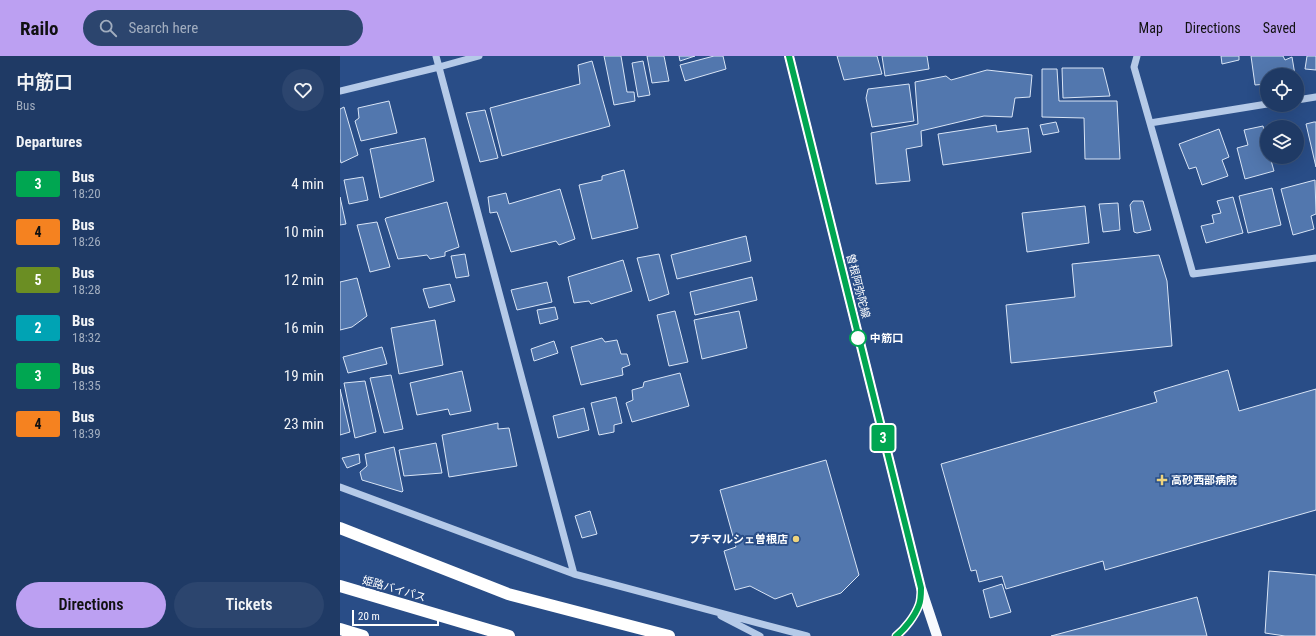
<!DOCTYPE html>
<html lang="en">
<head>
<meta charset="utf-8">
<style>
	:root { --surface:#1f3a65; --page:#2c456e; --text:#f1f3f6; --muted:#a1adbf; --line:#3c5479; --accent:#bca0f2 }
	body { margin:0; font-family:"Roboto Condensed","Noto Sans JP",sans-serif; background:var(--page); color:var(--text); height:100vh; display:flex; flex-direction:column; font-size:15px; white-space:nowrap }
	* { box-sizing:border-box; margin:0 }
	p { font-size:13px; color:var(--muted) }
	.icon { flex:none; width:22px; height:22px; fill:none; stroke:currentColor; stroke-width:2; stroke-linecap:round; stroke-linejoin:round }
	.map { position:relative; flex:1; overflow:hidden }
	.side { display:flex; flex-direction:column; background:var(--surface); width:340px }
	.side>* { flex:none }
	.badge { padding:0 8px; border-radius:3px; font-size:14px; line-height:26px }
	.buttons { position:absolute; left:920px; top:12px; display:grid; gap:8px }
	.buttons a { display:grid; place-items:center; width:44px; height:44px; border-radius:50%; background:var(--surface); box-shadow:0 4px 16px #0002,0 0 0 1px var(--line); font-size:20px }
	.scale { position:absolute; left:12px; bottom:10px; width:87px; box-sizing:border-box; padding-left:4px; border:2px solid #fff; border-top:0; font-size:11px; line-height:14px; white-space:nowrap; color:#fff; -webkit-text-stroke:3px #294d87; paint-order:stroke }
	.map>.badge { position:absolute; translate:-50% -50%; box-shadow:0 0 0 2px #fff }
	h2 { padding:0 16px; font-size:15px; line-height:36px }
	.round { display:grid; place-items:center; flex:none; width:42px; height:42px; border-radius:21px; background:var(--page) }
	.summary { display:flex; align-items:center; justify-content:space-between; height:68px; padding:0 16px }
	h1 { font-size:19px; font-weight:600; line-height:30px }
	.cta { display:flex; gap:8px; margin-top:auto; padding:8px 16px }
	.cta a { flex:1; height:46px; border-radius:24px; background:var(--accent); color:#111; font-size:16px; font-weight:600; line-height:46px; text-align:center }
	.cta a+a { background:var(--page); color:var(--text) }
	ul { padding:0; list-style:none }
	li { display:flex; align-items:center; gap:12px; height:48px; padding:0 16px }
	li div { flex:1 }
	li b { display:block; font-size:15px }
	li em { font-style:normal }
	li .badge { min-width:44px; font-weight:700; text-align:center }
	header { display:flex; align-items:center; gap:24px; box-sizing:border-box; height:56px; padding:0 20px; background:var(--accent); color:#111 }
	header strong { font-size:19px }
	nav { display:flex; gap:22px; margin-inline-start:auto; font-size:14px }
	.search { width:280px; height:36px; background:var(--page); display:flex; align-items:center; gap:10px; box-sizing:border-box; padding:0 14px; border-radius:22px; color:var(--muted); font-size:15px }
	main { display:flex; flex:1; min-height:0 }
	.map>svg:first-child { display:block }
	.building { fill:#5277ae; stroke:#d9e5f6 }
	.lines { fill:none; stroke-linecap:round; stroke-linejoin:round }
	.minor { stroke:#b5cae8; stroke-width:7 }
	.major { stroke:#f7fafe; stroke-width:10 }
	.highway { stroke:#fff; stroke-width:12 }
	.line-casing { stroke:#fff; stroke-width:9 }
	.line { stroke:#00a651; stroke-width:6 }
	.stop-dot { fill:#fff; stroke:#00a651; stroke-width:2 }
	.poi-dot { fill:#efd47d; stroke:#294d87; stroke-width:1.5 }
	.labels { text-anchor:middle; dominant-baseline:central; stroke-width:4; stroke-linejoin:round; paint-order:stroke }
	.street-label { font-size:11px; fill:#fff; stroke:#294d87 }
	.stop-label { font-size:11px; font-weight:bold; fill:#fff; stroke:#294d87; text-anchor:start }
	.poi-label { font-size:11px; font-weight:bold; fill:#fff; stroke:#294d87; text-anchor:start }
</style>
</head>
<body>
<header>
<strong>Railo</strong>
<div class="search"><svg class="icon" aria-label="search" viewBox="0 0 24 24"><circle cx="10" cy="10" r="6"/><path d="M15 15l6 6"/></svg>Search here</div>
<nav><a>Map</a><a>Directions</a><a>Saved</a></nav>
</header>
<main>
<section class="side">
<div class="summary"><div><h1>中筋口</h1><p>Bus</p></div><a class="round"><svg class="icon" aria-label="heart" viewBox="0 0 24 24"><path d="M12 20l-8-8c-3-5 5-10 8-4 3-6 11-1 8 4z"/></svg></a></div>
<h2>Departures</h2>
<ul>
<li><span class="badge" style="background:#00a651;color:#fff">3</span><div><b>Bus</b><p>18:20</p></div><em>4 min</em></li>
<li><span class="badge" style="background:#f58220;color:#111">4</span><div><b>Bus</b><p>18:26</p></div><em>10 min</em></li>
<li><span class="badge" style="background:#6b8e23;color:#fff">5</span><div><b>Bus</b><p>18:28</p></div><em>12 min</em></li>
<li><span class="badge" style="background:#00a3b4;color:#fff">2</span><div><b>Bus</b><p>18:32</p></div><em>16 min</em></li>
<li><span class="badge" style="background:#00a651;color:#fff">3</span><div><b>Bus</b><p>18:35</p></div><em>19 min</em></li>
<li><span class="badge" style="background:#f58220;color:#111">4</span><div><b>Bus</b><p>18:39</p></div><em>23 min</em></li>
</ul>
<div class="cta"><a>Directions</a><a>Tickets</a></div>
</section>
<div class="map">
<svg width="976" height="580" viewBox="0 0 976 580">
	<rect width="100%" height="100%" fill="#294d87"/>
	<path class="building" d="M 264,0 L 281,0 L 287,36 L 294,36 L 295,45 L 274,49 Z
		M 307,0 L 324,0 L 329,25 L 312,27 Z
		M 339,0 L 355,0 L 340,5 Z
		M 374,0 L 383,0 L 386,13 L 345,25 L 340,9 Z
		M 497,0 L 537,0 L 542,18 L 504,24 Z
		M 542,0 L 587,0 L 589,13 L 545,20 Z
		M 881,0 L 899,0 L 899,4 L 882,8 Z
		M 911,0 L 943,0 L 945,4 L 952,1 L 955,19 L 927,19 L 927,28 L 915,29 Z
		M 967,0 L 976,0 L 976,14 L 965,13 Z
		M 252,5 L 270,70 L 162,100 L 150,52 L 240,28 L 238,9 Z
		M 303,5 L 310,39 L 298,41 L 292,7 Z
		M 722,12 L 763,12 L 770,40 L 723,42 Z
		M 702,13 L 717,13 L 719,45 L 777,45 L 780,103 L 745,103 L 744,62 L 702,61 Z
		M 647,14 L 692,19 L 690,41 L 675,42 L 672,61 L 644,60 L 581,75 L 582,90 L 566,93 L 570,125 L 536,128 L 531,77 L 578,68 L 575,26 L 606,20 L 611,24 Z
		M 569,28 L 574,65 L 532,71 L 526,42 L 528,33 Z
		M 49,45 L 57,77 L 21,85 L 15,65 L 19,62 L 18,52 Z
		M 4,51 L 18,99 L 1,107 L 0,103 L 0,53 Z
		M 145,54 L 158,102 L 140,106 L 126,57 Z
		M 716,66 L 719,76 L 703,79 L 700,69 Z
		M 974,66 L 976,66 L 976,111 L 966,68 Z
		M 656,69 L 657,76 L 688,72 L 691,96 L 603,109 L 598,78 Z
		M 923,70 L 927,87 L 927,101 L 930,101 L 934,115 L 905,123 L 897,92 L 908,89 L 904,74 Z
		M 879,73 L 889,101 L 882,104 L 888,120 L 862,129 L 856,111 L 849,113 L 839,88 Z
		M 85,82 L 94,125 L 40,142 L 30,93 Z
		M 284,114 L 298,172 L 252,183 L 239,129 L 262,124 L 262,120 Z
		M 23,121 L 28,144 L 9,148 L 4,124 Z
		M 975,124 L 976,158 L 971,160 L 974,173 L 953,179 L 941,133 Z
		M 932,132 L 941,169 L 908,177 L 899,140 Z
		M 220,133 L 235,183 L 219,189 L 216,185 L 171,196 L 157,156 L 150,157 L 148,141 L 166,137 L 169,148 Z
		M 0,141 L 6,168 L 0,169 Z
		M 893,141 L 903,177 L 866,187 L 861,170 L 874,167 L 872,159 L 881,157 L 877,145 Z
		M 793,145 L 803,145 L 811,174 L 797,177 L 794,176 L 790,149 Z
		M 107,146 L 119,191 L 105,196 L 105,200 L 90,203 L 87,199 L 58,203 L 45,163 L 46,162 Z
		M 778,147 L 780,174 L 763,176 L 759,148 Z
		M 745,150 L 749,187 L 687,196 L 682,157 Z
		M 37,166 L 50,211 L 30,216 L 17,169 Z
		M 406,180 L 411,205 L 337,223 L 331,199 Z
		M 125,198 L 129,220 L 116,222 L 111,200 Z
		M 319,198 L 329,238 L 309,245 L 297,202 Z
		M 819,199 L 827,225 L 832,290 L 671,307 L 666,249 L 735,241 L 732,208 Z
		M 283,204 L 292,235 L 251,248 L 249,245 L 234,247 L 228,221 Z
		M 412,221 L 417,244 L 355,259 L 350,236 Z
		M 17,222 L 27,260 L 12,271 L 0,274 L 0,226 Z
		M 207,226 L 212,246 L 177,254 L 171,234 Z
		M 110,228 L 115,245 L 89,252 L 83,233 Z
		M 215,251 L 218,263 L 200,268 L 197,254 Z
		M 335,255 L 348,306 L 329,310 L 317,259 Z
		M 399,255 L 407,292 L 362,303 L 354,264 Z
		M 95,264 L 103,309 L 59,318 L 51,272 Z
		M 262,282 L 265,286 L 277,284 L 281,298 L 287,298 L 290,309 L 282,312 L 283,319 L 241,329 L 231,291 Z
		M 214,285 L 218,297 L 194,305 L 191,293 Z
		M 42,291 L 47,308 L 8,317 L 3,301 Z
		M 888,314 L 899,355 L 976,333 L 976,454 L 765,514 L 763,505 L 666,533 L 662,520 L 639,526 L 636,514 L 631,515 L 601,408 L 817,346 L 814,336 Z
		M 122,315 L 131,355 L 110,359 L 108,353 L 77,359 L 70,327 Z
		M 340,317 L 349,350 L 292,366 L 286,347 L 293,344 L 292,334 L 303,331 L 304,326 Z
		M 51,319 L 63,373 L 44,377 L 30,322 Z
		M 25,325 L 36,376 L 15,382 L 4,327 Z
		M 0,333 L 10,376 L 0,379 Z
		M 276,341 L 282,367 L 274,369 L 274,376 L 259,379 L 251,347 Z
		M 244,352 L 249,374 L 218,382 L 213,360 Z
		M 158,367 L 158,373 L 169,372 L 177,410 L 109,421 L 102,379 Z
		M 96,387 L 102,417 L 64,420 L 59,394 Z
		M 54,391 L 63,435 L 62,436 L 22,424 L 20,416 L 27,410 L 25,398 Z
		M 19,398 L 20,407 L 7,412 L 2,402 Z
		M 486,404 L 519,519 L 501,537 L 457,551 L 452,537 L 435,543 L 410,530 L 395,534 L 384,495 L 396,491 L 380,434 Z
		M 250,455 L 257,478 L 242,482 L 235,460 Z
		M 929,515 L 976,519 L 976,580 L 945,580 L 925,577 Z
		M 662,528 L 671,556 L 650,562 L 643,534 Z
		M 857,541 L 867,580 L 711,580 Z"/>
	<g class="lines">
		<path class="minor" d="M 96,0 L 234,518
			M 797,0 L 794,11 L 853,218 L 976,202
			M 0,35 L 99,11 L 139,0
			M 957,44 L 976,41
			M 810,67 L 927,48
			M 0,431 L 234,518 L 467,580
			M 381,560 L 420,580
			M 556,580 C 565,573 576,560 579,548 C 580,544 580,539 581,535"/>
		<path class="major" d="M 449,0 L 581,532 L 597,580"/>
		<path class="highway" d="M 0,472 L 168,538 L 329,580
			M 0,530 L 169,580
			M 0,573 L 23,580"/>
	</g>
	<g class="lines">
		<defs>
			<path id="line" d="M 449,0 L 581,532 C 581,538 581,544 579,549 C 575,560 565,573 556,580"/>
		</defs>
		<use href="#line" class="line-casing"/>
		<use href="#line" class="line"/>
	</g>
	<circle class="stop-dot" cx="518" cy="282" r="8"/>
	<g class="poi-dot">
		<path d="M820 418h4v4h4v4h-4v4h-4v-4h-4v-4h4z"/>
		<circle cx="456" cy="483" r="4"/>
	</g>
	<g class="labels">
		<g class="street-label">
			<text transform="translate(518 230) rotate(76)">曽根阿弥陀線</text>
			<text transform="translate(54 533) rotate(16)">姫路バイパス</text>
		</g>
		<g class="stop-label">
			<text x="530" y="282">中筋口</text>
		</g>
		<g class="poi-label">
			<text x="831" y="424">高砂西部病院</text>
			<text x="448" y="483" text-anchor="end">プチマルシェ曽根店</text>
		</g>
	</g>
</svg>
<div class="buttons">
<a><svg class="icon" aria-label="locate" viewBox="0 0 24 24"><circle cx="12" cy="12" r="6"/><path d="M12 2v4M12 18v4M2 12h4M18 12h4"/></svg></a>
<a><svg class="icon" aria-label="layers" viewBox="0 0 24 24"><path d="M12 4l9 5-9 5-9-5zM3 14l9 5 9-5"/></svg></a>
</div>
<div class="scale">20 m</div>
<b class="badge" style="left:543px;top:382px;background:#00a651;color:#fff">3</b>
</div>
</main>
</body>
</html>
